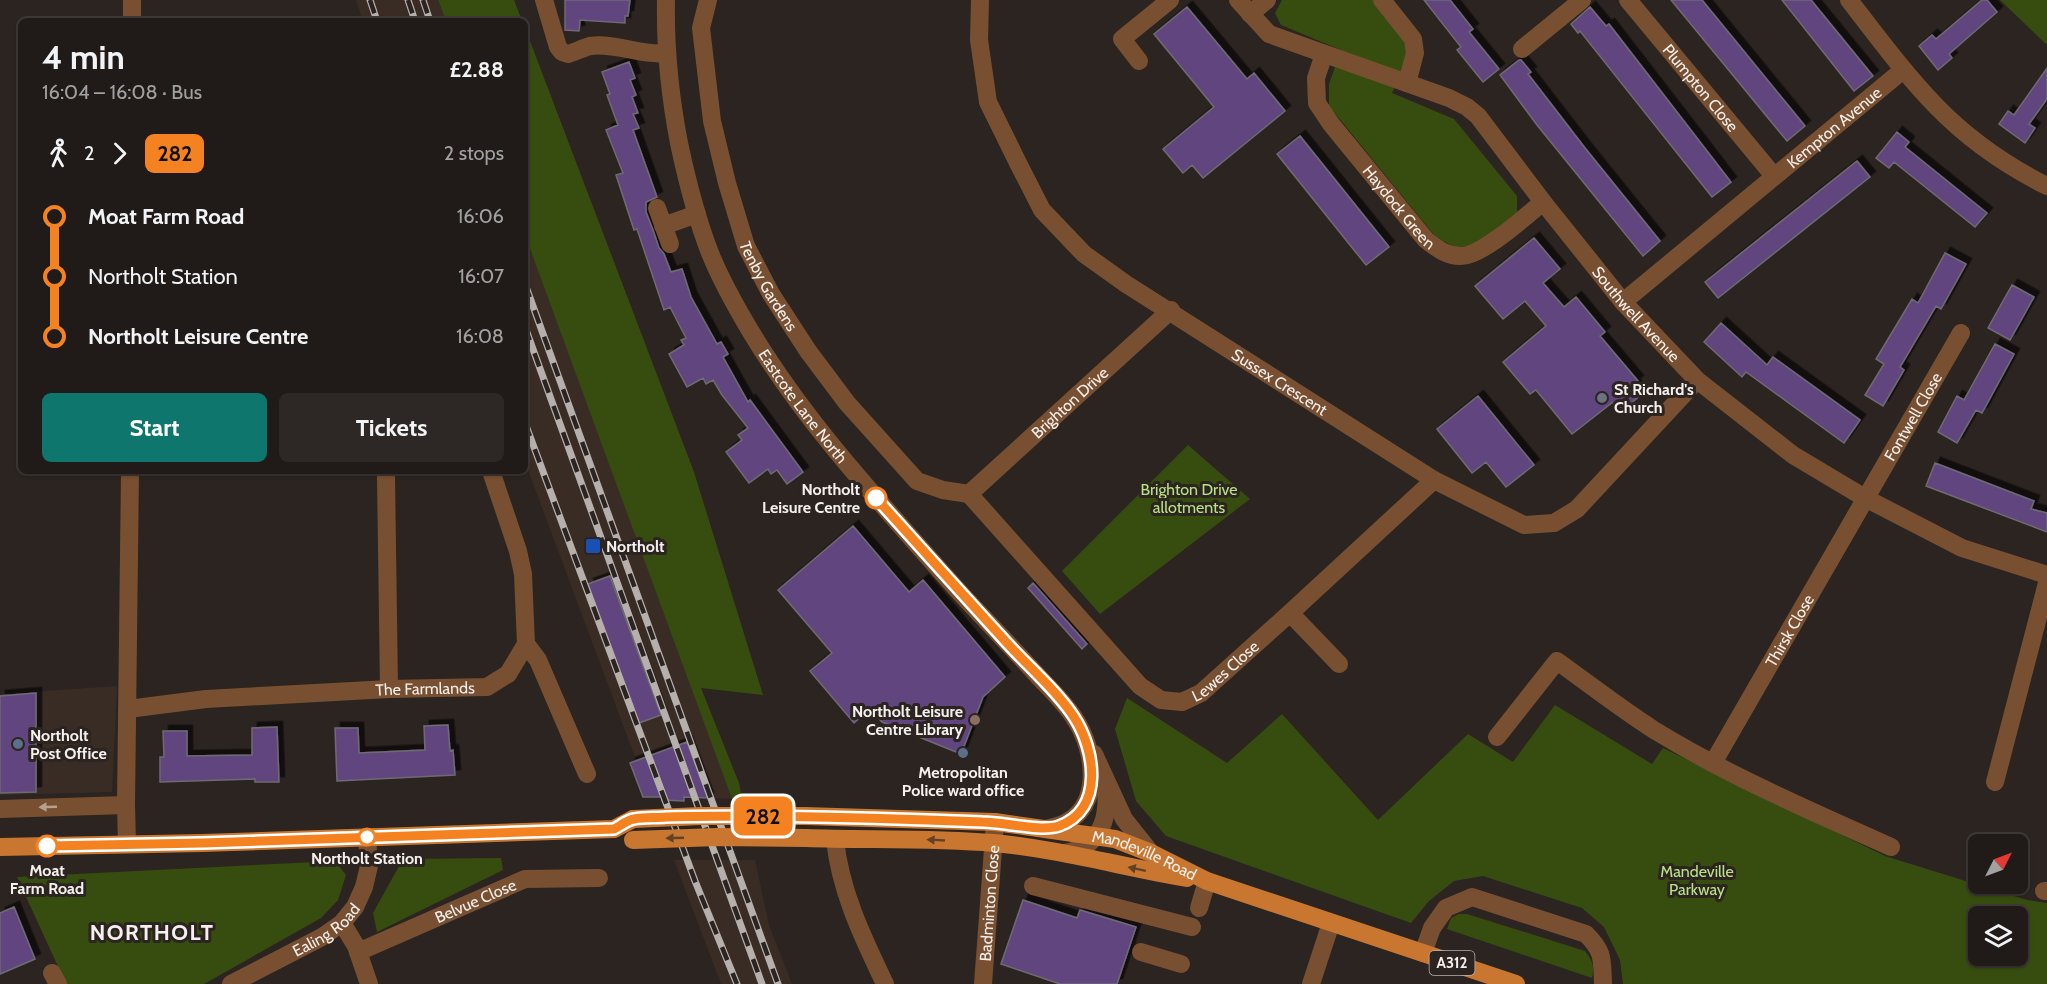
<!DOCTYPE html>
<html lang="en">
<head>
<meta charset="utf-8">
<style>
	:root { --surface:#201b18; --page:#2d2825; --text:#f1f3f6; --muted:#a2a1a2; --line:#3d3937; --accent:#0f766e }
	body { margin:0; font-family:Cabin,sans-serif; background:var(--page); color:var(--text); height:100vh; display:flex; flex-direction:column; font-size:22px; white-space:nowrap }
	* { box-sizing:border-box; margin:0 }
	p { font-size:20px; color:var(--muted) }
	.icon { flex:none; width:33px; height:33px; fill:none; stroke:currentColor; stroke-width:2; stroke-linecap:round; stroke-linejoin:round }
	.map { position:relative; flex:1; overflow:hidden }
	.drawer { position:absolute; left:18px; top:18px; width:510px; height:456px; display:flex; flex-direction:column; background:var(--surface); border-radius:9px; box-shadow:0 2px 4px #0004,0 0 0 2px var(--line) }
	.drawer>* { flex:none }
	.badge { padding:0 12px; border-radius:9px; font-size:21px; line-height:39px }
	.needle { width:39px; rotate:48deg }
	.tools { position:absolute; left:1968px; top:834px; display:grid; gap:12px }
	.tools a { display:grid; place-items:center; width:60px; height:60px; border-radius:9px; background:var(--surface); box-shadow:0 2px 4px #0004,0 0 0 2px var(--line); font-size:30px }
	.map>.badge { position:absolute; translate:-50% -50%; box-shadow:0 0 0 3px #fff }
	.legs { display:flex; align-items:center; gap:9px; height:66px; padding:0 24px; font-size:20px }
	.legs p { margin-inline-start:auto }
	.headline { display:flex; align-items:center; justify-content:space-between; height:102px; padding:0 24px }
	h1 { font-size:33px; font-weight:700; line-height:45px }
	.action { display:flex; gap:12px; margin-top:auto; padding:12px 24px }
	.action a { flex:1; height:69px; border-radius:9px; background:var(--accent); color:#fff; font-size:24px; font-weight:700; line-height:69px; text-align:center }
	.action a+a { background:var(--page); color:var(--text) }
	ul { padding:0 24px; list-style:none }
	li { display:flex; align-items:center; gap:21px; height:60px; font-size:22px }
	li i { display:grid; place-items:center; width:9px; height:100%; margin:0 8px; background:currentColor }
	li i::after { content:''; width:15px; height:15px; margin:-8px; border:4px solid; border-radius:50%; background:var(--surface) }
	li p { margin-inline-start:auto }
	li:first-child i { background:linear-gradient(#0000 50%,currentColor 0) }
	li:last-child i { background:linear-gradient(currentColor 50%,#0000 0) }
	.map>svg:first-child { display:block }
	.built { fill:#392c25 }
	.green { fill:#374d10; fill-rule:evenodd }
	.building { fill:#61457f; stroke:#6f6b74; stroke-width:1.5; filter:url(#shadow) }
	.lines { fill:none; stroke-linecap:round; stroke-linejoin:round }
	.minor { stroke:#785031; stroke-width:18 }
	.major { stroke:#c97730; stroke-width:18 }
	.rail-casing { stroke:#b5b0ac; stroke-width:7 }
	.rail { stroke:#2b2420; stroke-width:4.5; stroke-dasharray:14; stroke-linecap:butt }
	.major-bridge { stroke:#c97730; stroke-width:18 }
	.oneway { fill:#b6a08f }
	.oneway2 { fill:#624126 }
	.line-1-casing { stroke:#fff; stroke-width:14 }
	.line-1 { stroke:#f58220; stroke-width:9 }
	.worship-dot { fill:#6b7280; stroke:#2b2420; stroke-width:2 }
	.stop-1-dot { fill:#fff; stroke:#f58220; stroke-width:3 }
	.transit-dot { fill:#1a4fb4; stroke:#2b2420; stroke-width:2 }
	.education-dot { fill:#8d6e63; stroke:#2b2420; stroke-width:2 }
	.service-dot { fill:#5c6f8a; stroke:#2b2420; stroke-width:2 }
	.labels { text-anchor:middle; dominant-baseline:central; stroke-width:6; stroke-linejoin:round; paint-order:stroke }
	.shield { fill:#2b2420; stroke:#b8b3b0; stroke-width:1.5 }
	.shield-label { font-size:15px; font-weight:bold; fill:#f5f0ed }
	.street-label { font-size:16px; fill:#f5f0ed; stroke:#2b2420 }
	.poi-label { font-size:16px; font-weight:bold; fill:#f5f0ed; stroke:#2b2420; text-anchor:start }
	.stop-label { font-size:16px; font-weight:bold; fill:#f5f0ed; stroke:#2b2420 }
	.park-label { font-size:16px; fill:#bae186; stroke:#2b2420 }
	.district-label { font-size:22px; font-weight:bold; letter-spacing:1.5px; fill:#f5f0ed; stroke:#2b2420 }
</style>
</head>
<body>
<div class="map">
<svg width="2047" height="984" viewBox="0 0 2047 984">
	<defs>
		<filter id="shadow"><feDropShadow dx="5.5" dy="-5.5" stdDeviation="0" flood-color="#0009"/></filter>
	</defs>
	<rect width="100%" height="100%" fill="#2b2420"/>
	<path class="built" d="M 356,0 L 438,0 L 446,21 L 363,21 Z
		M 525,235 L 572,360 L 732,799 L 685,797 L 684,801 L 662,800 L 661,797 L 643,797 L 630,763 L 636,760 L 525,462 Z
		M 117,686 L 112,792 L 0,795 L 0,694 Z
		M 674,860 L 755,860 L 769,925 L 792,984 L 721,984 Z"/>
	<path class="green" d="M 438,0 L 514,0 L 522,21 L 446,21 Z
		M 1282,0 L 1374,0 L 1407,41 L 1405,65 L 1392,93 L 1454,119 L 1517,196 L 1517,212 L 1477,244 L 1456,248 L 1435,236 L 1329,106 L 1329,84 L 1341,50 L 1281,25 L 1275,13 Z
		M 2000,0 L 2047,0 L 2047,45 Z
		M 525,28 L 694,472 L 763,695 L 701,688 L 739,783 L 742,799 L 732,799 L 525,235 Z
		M 1188,445 L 1250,499 L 1100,614 L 1062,571 Z
		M 1127,698 L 1227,763 L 1282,714 L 1378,820 L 1468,734 L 1513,762 L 1555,705 L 1652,764 L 1663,748 L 1885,856 L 2027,900 L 2047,903 L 2047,984 L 1623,984 L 1620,960 L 1604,927 L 1582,908 L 1483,876 L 1454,881 L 1429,901 L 1411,923 L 1166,836 L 1136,801 L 1115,729 ZM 1978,916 L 2018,916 L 2018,956 L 1978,956 Z
		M 501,858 L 503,870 L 377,932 L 373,913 L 403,859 Z
		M 335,861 L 346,875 L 338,900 L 321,918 L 204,984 L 66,984 L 17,877 Z
		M 1459,914 L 1467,914 L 1585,951 C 1592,960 1595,966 1592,978 L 1447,929 L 1451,918 Z"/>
	<path class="building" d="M 565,0 L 630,0 L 628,16 L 625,16 L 625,23 L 580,20 L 579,31 L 565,30 Z
		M 1424,0 L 1450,0 L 1473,29 L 1469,32 L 1499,69 L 1483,82 L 1457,50 L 1461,47 Z
		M 1671,0 L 1702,0 L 1805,126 L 1787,141 Z
		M 1782,0 L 1811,0 L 1873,76 L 1854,91 Z
		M 1982,0 L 1987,0 L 1997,12 L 1949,54 L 1952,58 L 1938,70 L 1919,46 L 1932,35 L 1936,39 Z
		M 1187,7 L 1247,79 L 1254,73 L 1285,111 L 1203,178 L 1192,165 L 1183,173 L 1163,149 L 1214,107 L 1154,34 Z
		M 1590,7 L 1606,26 L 1609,24 L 1731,182 L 1712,197 L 1580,31 L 1578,33 L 1571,24 Z
		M 1519,60 L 1521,60 L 1531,72 L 1528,74 L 1585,148 L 1660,241 L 1643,256 L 1537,125 L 1500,75 Z
		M 629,62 L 635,78 L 630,80 L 636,95 L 632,97 L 638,113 L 633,114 L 639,128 L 633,130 L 657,197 L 646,202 L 646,212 L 653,230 L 659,248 L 664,254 L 671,272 L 682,269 L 691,297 L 717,344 L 721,342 L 728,354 L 723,357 L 748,402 L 750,400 L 803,472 L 787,484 L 777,470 L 771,474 L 768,469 L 749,483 L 726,452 L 742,440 L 738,435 L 748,428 L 722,395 L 713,380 L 706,384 L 703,378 L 687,387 L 669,354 L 684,345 L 681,340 L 686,338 L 670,307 L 664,310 L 637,229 L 634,230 L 616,175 L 623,173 L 606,130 L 618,125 L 607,95 L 610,94 L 602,72 Z
		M 2047,68 L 2047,99 L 2029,124 L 2035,128 L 2025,143 L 1999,124 L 2008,111 L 2014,115 Z
		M 1897,132 L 1909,142 L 1905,147 L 1987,213 L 1975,227 L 1894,162 L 1889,168 L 1876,158 Z
		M 1300,136 L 1389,247 L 1366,265 L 1277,154 Z
		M 1857,161 L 1870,177 L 1718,298 L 1705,282 Z
		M 1534,238 L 1560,269 L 1543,283 L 1564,307 L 1576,297 L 1605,332 L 1600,336 L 1638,381 L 1634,384 L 1642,394 L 1621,412 L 1613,402 L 1572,434 L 1536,390 L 1530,394 L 1503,362 L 1546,326 L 1525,301 L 1503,319 L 1475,286 Z
		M 1945,253 L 1966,264 L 1941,309 L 1936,306 L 1900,367 L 1904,370 L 1883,406 L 1865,395 L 1884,364 L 1876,359 L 1912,299 L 1918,303 Z
		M 2012,285 L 2034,297 L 2010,340 L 1988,328 Z
		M 1721,323 L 1767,365 L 1773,357 L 1860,420 L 1844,443 L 1746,372 L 1742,377 L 1704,342 Z
		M 1995,344 L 2014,354 L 1982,413 L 1976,410 L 1957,443 L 1938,432 L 1957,396 L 1964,400 Z
		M 1478,396 L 1534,465 L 1506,487 L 1486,462 L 1472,473 L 1437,429 Z
		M 1935,463 L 2034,501 L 2031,509 L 2047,513 L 2047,532 L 1926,486 Z
		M 853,526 L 909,592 L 923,580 L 1005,677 L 983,697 L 961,754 L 882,722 L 870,709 L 854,723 L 810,671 L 832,653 L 778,590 Z
		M 610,576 L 661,715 L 639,723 L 588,584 Z
		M 1033,583 L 1087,644 L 1082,649 L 1028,588 Z
		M 36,693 L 36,792 L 0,793 L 0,696 Z
		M 448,725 L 450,751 L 453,750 L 455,775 L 337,781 L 335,728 L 358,728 L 359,753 L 425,750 L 424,726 Z
		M 277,727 L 279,782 L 255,782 L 255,779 L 160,782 L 160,757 L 164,757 L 163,731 L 187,731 L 187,756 L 252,755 L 252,728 Z
		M 687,742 L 708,798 L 684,797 L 684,801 L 662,800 L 662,797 L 643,797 L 630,763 Z
		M 1023,900 L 1077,918 L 1080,910 L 1136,927 L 1117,984 L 1060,984 L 1001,964 Z
		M 14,907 L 35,959 L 0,974 L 0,913 Z"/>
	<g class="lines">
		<g class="minor">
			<path d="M 132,0 L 132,21"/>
			<path d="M 544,0 L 558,47 L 562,52 L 568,54 C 575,52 583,48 590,46 C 614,42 641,56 667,53"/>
			<path id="s1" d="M 666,0 C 665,48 670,96 679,143 C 687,181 696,217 710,253 C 721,280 736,307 751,332 C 807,425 881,503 952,584 C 980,615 1009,644 1037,675 C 1049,688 1063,701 1073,716 C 1098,752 1105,818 1049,828"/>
			<path id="s2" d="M 708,0 L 701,28 L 712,121 L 727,183 L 746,246 L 771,294 L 808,351 L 847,403 L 917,481 L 943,490 L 969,494"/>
			<path id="s3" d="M 980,0 L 979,40 L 988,102 L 1018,163 L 1042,210 L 1084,254 L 1126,284 L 1434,480 L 1524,525 L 1554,523 L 1577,509 L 1697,380"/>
			<path id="s4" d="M 1238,0 L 1269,34 L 1449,98 L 1467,107 L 1478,116 L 1543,202 L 1623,302 L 1697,380 L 1793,455 L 1865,498 L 1962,548 L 2047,575"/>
			<path d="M 1382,0 L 1413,39 L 1415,53 L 1407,83"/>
			<path id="s5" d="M 1628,0 L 1774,176"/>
			<path d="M 1849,0 C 1877,36 1904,73 1936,106 C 1967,138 2007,166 2047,186"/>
			<path d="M 1250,14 L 1267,0"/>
			<path d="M 1522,49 L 1582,0"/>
			<path id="s6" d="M 1324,54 L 1316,78 L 1317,103 L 1331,124 L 1426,240 C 1437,248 1446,256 1460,256 C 1480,258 1526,216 1543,202"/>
			<path d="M 1139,61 L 1122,39 L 1170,0"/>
			<path d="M 657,208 L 670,244"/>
			<path d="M 663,226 L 697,214"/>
			<path id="s7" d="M 1623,302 L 1903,70"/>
			<path d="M 386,476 L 389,689"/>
			<path id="s8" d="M 969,494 L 1140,686 L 1161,700 L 1182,702 L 1201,693 L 1290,613 L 1434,480"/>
			<path id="s9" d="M 969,494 L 1171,310"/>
			<path d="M 1290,613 L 1339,664"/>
			<path d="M 526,644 L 538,660 L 587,774"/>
			<path id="s10" d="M 128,709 L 206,699 L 389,689 L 487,687 L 508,674 L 526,644 L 523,574 L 518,551 L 491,471"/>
			<path d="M 1497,737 L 1557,661 C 1589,684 1621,709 1654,730 C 1729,776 1811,811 1891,847"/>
			<path d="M 1094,754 L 1124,819 L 1151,853"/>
			<path id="s11" d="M 1713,763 L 1961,333"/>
			<path d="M 1995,782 L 2047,583"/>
			<path d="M 0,809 L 126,805"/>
			<path d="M 835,839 C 840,891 863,938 885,984"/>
			<path d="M 127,844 L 126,805 L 130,471"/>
			<path d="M 1064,853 C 1099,848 1109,821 1106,789"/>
			<path d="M 1033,886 L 1192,927"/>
			<path d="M 2044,891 L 2047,891"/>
			<path d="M 1199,908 L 1207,881"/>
			<path d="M 342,923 L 356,946 L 369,984"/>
			<path id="s12" d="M 358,952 L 525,879 L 599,878"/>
			<path d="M 1141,952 L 1181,964"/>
			<path d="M 1423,953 L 1432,928 L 1446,908 L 1472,897 L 1586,934 C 1604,952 1602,959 1603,984"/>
			<path d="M 52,973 L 58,984"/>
			<path id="s13" d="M 231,984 L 322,937 L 342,923 L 355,907 L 364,887 L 369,866 L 367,837"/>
			<path id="s14" d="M 983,984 L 995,822"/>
			<path d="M 1311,984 L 1331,923"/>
		</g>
		<g class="major">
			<path id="s15" d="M 805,816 L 995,822 L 1115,839 L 1151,853 L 1207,881 L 1516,984"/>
			<path d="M 806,838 C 868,840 931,838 994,843 C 1059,849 1123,867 1187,878"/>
			<path d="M 0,847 L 202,843 L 614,829 L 633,819"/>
		</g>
		<defs>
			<path id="rail" d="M 370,0 L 377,21
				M 408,0 L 415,21
				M 423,0 L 430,21
				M 525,284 L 778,984
				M 525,327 L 762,984
				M 525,423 L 695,881 L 737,984"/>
		</defs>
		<use href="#rail" class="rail-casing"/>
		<use href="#rail" class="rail"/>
		<path class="major-bridge" d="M 633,819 L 701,816 L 805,816
			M 633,840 L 717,837 L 806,838"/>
	</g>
	<defs><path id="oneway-solid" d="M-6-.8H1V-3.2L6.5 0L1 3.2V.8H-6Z" transform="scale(1.5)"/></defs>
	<use class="oneway" href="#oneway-solid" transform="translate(48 807) rotate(178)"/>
	<g class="oneway2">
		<use href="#oneway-solid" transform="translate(675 838) rotate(178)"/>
		<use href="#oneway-solid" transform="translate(936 840) rotate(-177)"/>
		<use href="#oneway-solid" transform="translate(1137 869) rotate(-168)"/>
	</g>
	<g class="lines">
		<defs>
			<path id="line-1" d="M 47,846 L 202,843 L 614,829 C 620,826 627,820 634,819 C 644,817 656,818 666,817 C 696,816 726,816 756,816 C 832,817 907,819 983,822 C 1003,822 1042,832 1059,826 C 1105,809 1095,749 1074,717 C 1057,691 1028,666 1007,643 C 963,595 920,547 876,498"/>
		</defs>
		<use href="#line-1" class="line-1-casing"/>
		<use href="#line-1" class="line-1"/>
	</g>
	<circle class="worship-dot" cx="1602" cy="398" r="6"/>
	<g class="stop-1-dot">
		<circle cx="876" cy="498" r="10"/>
		<circle cx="367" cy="837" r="8"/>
		<circle cx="47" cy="846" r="10"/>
	</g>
	<rect class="transit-dot" x="585" y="538" width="16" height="16" rx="3"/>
	<circle class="education-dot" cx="975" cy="720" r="6"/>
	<g class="service-dot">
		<circle cx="18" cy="744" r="6"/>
		<circle cx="963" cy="753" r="6"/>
	</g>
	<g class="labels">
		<rect class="shield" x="1429.5" y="951" width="45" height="24" rx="4.5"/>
		<g class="shield-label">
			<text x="1452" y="963">A312</text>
		</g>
		<g class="street-label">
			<text stroke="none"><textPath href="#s5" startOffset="114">Plumpton Close</textPath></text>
			<text stroke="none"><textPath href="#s7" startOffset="274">Kempton Avenue</textPath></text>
			<text stroke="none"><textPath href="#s6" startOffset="183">Haydock Green</textPath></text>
			<text stroke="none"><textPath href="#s2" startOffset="298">Tenby Gardens</textPath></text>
			<text stroke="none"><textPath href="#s4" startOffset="525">Southwell Avenue</textPath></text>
			<text stroke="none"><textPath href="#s3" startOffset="518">Sussex Crescent</textPath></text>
			<text stroke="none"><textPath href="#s9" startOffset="136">Brighton Drive</textPath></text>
			<text stroke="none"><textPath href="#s1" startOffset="438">Eastcote Lane North</textPath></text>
			<text stroke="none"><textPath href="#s11" startOffset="400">Fontwell Close</textPath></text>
			<text stroke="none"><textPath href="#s11" startOffset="153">Thirsk Close</textPath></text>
			<text stroke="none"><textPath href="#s8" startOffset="357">Lewes Close</textPath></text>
			<text stroke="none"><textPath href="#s10" startOffset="298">The Farmlands</textPath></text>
			<text stroke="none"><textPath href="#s15" startOffset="344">Mandeville Road</textPath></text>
			<text stroke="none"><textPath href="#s12" startOffset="128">Belvue Close</textPath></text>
			<text stroke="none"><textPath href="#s14" startOffset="81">Badminton Close</textPath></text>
			<text stroke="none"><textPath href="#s13" startOffset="110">Ealing Road</textPath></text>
		</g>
		<g class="poi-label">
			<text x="1614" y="389">St Richard's<tspan x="1614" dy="18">Church</tspan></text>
			<text x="606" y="546">Northolt</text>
			<text x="963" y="711" text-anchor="end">Northolt Leisure<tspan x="963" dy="18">Centre Library</tspan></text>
			<text x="30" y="735">Northolt<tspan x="30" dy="18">Post Office</tspan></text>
			<text x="963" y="772" text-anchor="middle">Metropolitan<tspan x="963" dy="18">Police ward office</tspan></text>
		</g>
		<g class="stop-label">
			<text x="860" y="489" text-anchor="end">Northolt<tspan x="860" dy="18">Leisure Centre</tspan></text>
			<text x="367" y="858">Northolt Station</text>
			<text x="47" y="870">Moat<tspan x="47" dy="18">Farm Road</tspan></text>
		</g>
		<g class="park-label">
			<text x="1189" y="489">Brighton Drive<tspan x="1189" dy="18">allotments</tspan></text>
			<text x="1697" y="871">Mandeville<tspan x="1697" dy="18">Parkway</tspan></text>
		</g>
		<g class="district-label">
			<text x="152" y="932">NORTHOLT</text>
		</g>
	</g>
</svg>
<div class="tools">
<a><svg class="needle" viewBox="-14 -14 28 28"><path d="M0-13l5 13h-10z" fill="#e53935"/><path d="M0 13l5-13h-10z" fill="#a2a1a2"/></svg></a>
<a><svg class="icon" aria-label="layers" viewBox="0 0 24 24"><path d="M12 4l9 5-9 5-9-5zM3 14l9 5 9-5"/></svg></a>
</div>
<b class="badge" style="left:763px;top:816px;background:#f58220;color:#111">282</b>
<section class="drawer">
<div class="headline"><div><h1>4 min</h1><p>16:04 – 16:08 · Bus</p></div><b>£2.88</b></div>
<div class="legs"><svg class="icon" aria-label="walk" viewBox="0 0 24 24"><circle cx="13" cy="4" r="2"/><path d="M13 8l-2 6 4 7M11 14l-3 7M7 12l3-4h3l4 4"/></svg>2<svg class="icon" aria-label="forward" viewBox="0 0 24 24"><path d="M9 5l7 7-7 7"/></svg><b class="badge" style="background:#f58220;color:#111">282</b><p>2 stops</p></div>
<ul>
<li><i style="color:#f58220"></i><b>Moat Farm Road</b><p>16:06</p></li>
<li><i style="color:#f58220"></i><span>Northolt Station</span><p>16:07</p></li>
<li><i style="color:#f58220"></i><b>Northolt Leisure Centre</b><p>16:08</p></li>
</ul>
<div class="action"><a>Start</a><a>Tickets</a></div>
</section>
</div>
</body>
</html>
